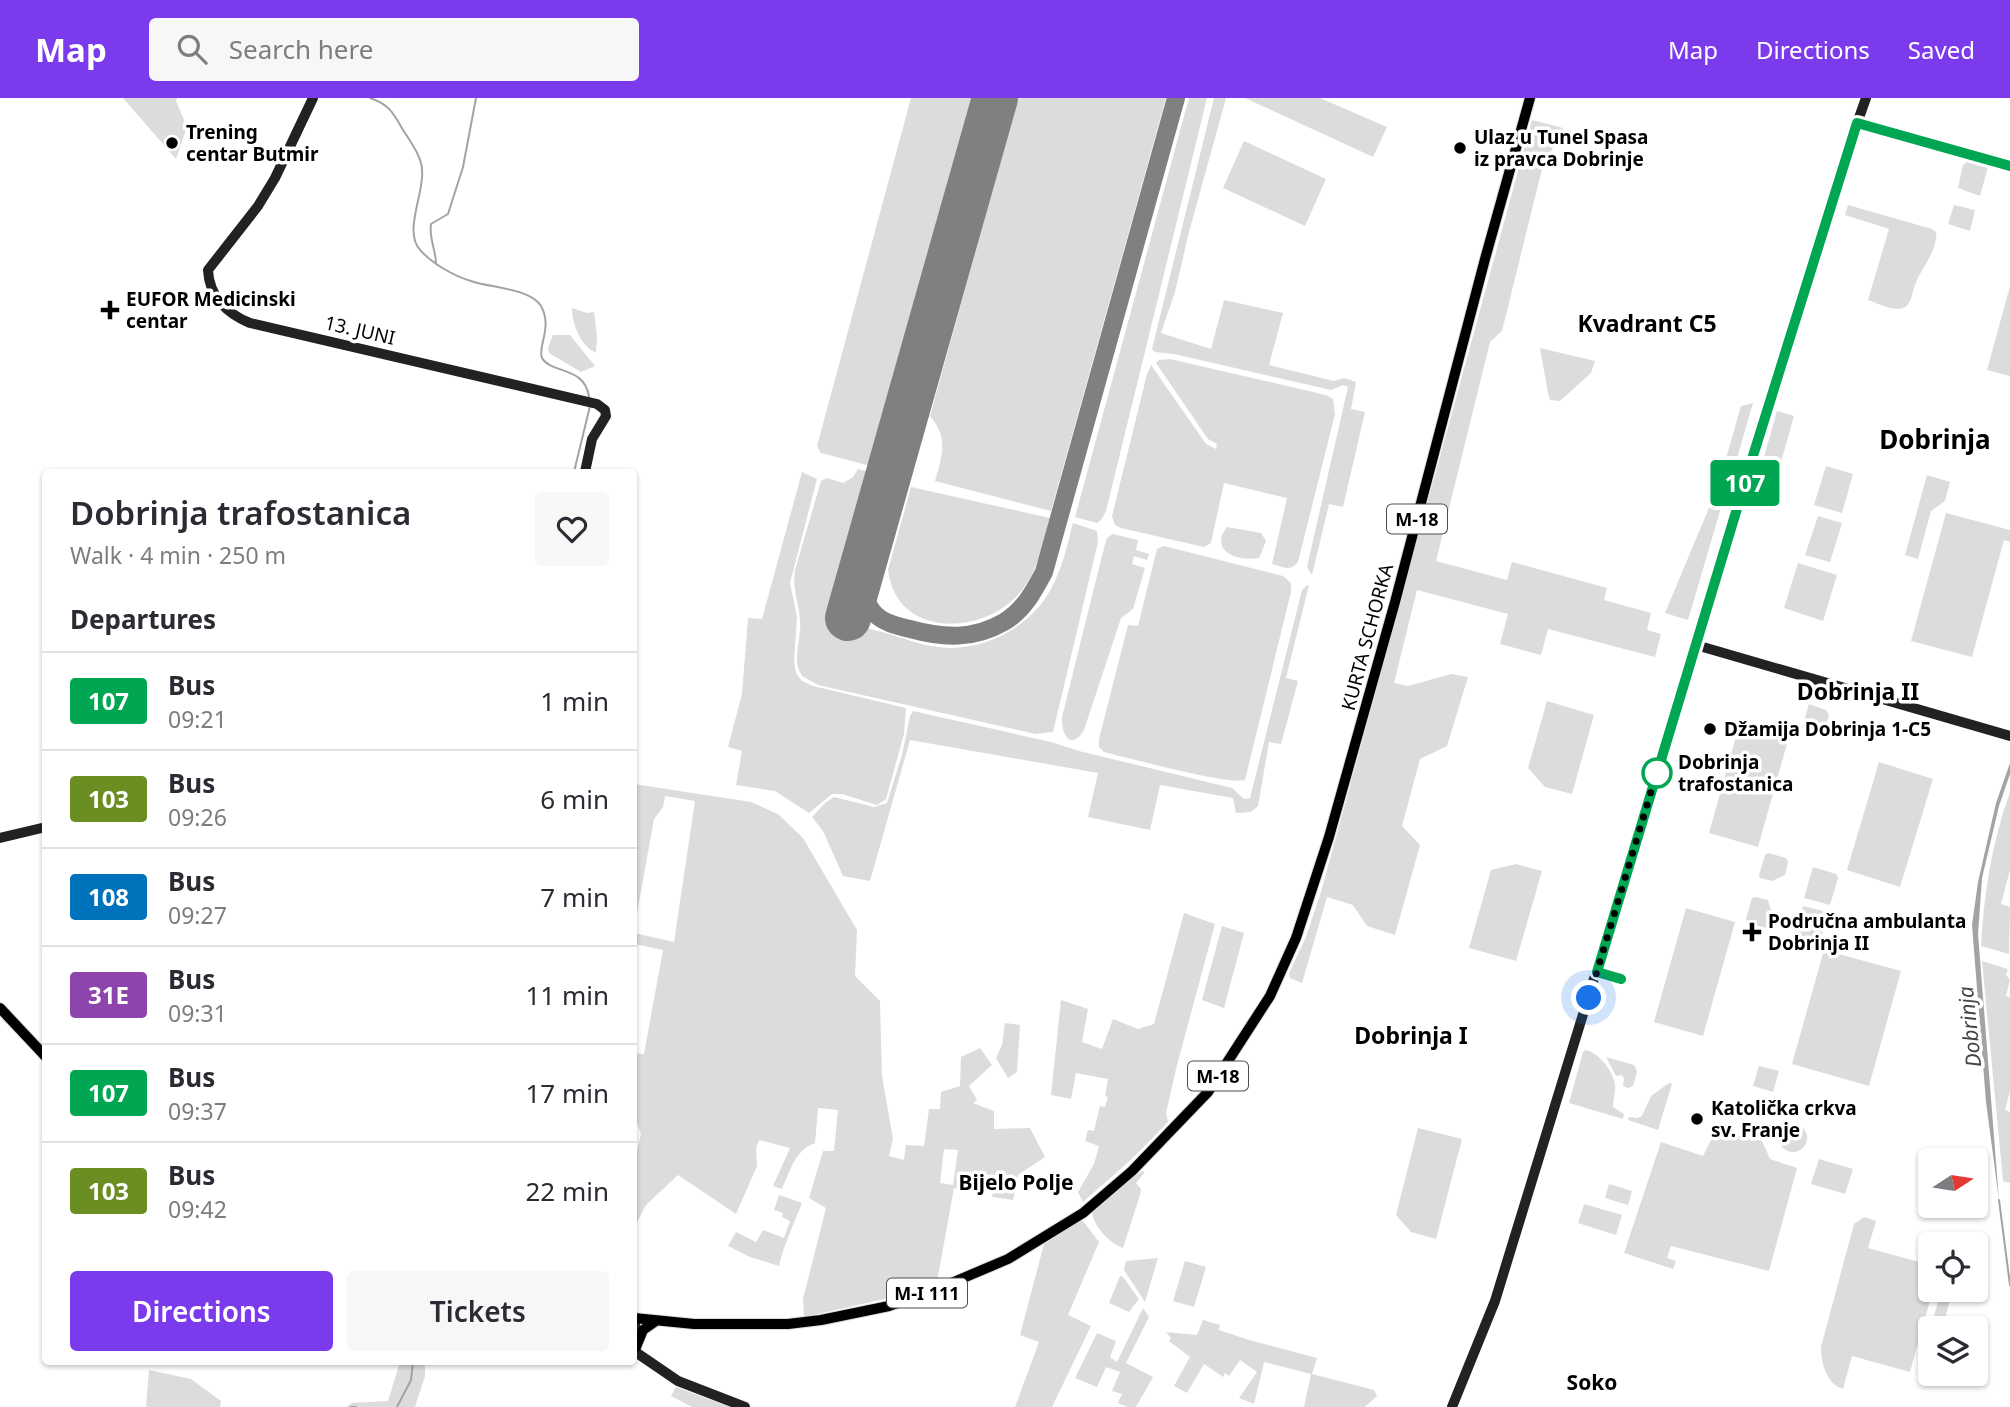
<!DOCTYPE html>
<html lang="en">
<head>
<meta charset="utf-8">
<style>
	:root { --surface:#fff; --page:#f7f7f7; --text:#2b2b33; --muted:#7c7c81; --line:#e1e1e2; --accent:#7c3aed }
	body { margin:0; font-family:"Noto Sans",sans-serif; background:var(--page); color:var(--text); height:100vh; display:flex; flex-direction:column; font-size:26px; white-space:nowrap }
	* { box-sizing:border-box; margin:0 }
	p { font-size:23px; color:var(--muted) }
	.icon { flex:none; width:38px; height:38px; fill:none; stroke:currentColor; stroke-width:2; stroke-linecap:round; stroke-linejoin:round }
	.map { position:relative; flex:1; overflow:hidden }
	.side { position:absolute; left:42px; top:371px; width:595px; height:896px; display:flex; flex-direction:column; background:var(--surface); border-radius:7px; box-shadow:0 2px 5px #0004 }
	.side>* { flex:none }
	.badge { padding:0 14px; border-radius:5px; font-size:24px; line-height:46px }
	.needle { width:46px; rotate:78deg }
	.tools { position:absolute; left:1918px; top:1050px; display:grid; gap:14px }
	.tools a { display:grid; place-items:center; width:70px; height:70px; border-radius:7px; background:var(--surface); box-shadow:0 2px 5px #0004; font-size:35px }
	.you { position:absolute; width:35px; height:35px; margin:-18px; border:5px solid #fff; border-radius:50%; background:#1a73e8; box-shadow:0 0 0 10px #1a73e833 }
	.map>.badge { position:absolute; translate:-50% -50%; box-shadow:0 0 0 4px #fff }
	h2 { padding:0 28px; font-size:26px; line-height:63px }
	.round { display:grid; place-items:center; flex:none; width:74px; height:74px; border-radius:7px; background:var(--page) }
	.overview { display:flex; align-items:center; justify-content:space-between; height:119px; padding:0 28px }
	h1 { font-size:33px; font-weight:600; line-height:52px }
	.action { display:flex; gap:14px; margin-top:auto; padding:14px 28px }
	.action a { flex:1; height:80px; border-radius:7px; background:var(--accent); color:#fff; font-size:28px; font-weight:600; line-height:80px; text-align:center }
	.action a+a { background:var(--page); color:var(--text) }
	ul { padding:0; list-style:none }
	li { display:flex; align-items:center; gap:21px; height:98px; padding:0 28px; border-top:2px solid var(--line) }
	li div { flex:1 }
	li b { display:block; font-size:26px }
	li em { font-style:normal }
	li .badge { min-width:77px; font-weight:700; text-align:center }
	header { display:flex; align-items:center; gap:42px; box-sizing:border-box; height:98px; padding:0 35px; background:var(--accent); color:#fff }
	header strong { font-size:33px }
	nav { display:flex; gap:38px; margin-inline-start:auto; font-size:24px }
	.search { width:490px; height:63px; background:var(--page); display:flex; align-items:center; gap:18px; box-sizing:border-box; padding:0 24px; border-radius:7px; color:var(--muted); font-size:26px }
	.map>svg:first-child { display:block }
	.green { fill:#dcdcdc; fill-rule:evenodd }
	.water { fill:#a3a3a3 }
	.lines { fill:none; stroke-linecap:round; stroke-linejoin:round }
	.stream { stroke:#a3a3a3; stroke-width:2 }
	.taxiway { stroke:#808080; stroke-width:18 }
	.runway { stroke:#808080; stroke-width:46 }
	.primary-casing { stroke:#dbdbdb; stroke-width:12 }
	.secondary { stroke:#222; stroke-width:10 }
	.primary { stroke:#000; stroke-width:10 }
	.line-casing { stroke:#fff; stroke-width:16 }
	.line { stroke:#00a651; stroke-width:10 }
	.walk { stroke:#000; stroke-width:7; stroke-dasharray:0 12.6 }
	.poi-dot { fill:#000; stroke:#fff; stroke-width:2.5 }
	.stop-dot { fill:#fff; stroke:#00a651; stroke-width:3.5 }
	.labels { text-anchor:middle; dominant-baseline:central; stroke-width:7; stroke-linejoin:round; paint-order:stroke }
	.shield { fill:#fff; stroke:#4c4c4c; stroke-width:2 }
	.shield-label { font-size:18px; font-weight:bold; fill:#000 }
	.poi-label { font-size:19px; font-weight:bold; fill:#000; stroke:#fff; text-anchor:start }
	.street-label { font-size:19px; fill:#000; stroke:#fff }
	.stop-label { font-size:19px; font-weight:bold; fill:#000; stroke:#fff; text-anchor:start }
	.water-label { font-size:21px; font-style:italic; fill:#444; stroke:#fff }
	.neighbourhood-label { font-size:21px; font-weight:bold; fill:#000; stroke:#fff }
	.quarter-label { font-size:23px; font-weight:bold; fill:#000; stroke:#fff }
	.district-label { font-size:26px; font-weight:bold; fill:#000; stroke:#fff }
</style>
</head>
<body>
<header>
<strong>Map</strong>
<div class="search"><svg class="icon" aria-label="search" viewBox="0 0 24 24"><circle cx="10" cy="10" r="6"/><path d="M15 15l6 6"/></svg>Search here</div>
<nav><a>Map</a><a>Directions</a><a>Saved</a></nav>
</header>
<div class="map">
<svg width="2010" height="1309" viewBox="0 0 2010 1309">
	<rect width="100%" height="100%" fill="#fff"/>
	<path class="green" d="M 123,0 L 177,0 L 176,3 L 187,29 L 176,61 Z
		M 911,0 L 972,0 L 871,368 L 821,355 L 817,348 Z
		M 1018,0 L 1166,0 L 1051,413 L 935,383 C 942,358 949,340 930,318 Z
		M 1189,0 L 1207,0 L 1106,413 L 1101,422 L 1097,425 L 1075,419 Z
		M 1214,0 L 1226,0 L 1189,134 L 1175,194 L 1161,235 L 1211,251 L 1224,202 L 1283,215 L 1269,267 L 1334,283 L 1344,280 L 1356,284 L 1351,311 L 1365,314 L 1343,409 L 1329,406 L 1312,477 L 1307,469 L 1348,289 L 1343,287 L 1331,292 L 1174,256 L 1155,254 L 1152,251 Z
		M 1245,0 L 1320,0 L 1387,29 L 1373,59 Z
		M 1532,22 L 1563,30 L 1542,71 L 1502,233 L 1490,244 L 1436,463 L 1507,482 L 1512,464 L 1607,490 L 1604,502 L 1651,515 L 1647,532 L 1661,536 L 1655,559 L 1548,531 L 1541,557 L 1500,546 L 1508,516 L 1417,492 L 1394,585 L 1408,588 L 1451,576 L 1468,579 L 1447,648 L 1420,661 L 1402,728 L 1420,747 L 1395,837 L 1367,828 L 1353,807 L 1327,799 L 1302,885 L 1290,880 L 1289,875 L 1306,839 L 1321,794 Z
		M 1244,43 L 1326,81 L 1305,128 L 1223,90 Z
		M 1968,63 L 1988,69 L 1980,98 L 1958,90 L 1963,67 Z
		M 1848,107 L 1932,131 C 1936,134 1937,134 1936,140 C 1934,158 1919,173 1914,190 C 1912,196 1911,206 1905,209 C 1895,215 1877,205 1868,202 L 1889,131 L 1845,117 Z
		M 1954,107 L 1975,112 L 1970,133 L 1948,126 Z
		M 2010,188 L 2010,278 L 1987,272 Z
		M 572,210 L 587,215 L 594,214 L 597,238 L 596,255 C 580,247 572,226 572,210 Z
		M 553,237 L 570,237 L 595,268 L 581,274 L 549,255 L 548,250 Z
		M 1540,250 L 1595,263 L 1591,275 L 1560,303 L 1550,302 L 1548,295 Z
		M 1170,261 L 1326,297 L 1333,301 L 1335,316 L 1298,464 C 1290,474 1283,469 1272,466 L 1287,400 L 1224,385 L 1211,445 L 1204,449 L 1121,430 L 1115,427 L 1112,418 L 1147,276 L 1151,267 L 1206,346 L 1216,351 L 1217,346 L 1208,341 L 1156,265 L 1159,262 Z
		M 1753,305 L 1733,374 L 1723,371 L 1741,308 Z
		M 1777,313 L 1794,318 L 1772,396 L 1755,391 Z
		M 1826,368 L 1853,376 L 1842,415 L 1814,407 Z
		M 858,371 L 869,374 L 829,520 C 848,526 867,530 886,535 C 903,540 920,547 938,549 C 982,555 1030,530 1051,491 C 1062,471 1067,448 1073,425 L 1097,433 L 1098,444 L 1053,634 L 1036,636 L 818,587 L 802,578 C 791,562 802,540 800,522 C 799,505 792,490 795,472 L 821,383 L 827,380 L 843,385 L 853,379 Z
		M 802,374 L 817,381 L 790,485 L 797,519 L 794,563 L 796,575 L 802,583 L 813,588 L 906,610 L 904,636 L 886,701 L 877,707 L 842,696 L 832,696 L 809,715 L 775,693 L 736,687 L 742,653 L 728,649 L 742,596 L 748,520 L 762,521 Z
		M 1927,377 L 1950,384 L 1945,403 L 1931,413 L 1918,461 L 1905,457 Z
		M 1713,382 L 1728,386 L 1688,522 L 1665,515 L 1714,398 L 1709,395 Z
		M 911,389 L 1050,420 C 1042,449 1037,478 1015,500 C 976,538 896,538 888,472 Z
		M 1946,415 L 2010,432 L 2010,444 L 2004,442 L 1972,559 L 1911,543 Z
		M 1818,418 L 1842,425 L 1830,464 L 1805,457 Z
		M 1227,429 L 1261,435 L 1266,443 L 1259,460 C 1239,464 1208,453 1227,429 Z
		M 1113,436 L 1138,442 L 1136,452 L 1149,456 L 1147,462 L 1134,458 L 1132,466 L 1145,470 L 1133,511 L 1121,520 L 1084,632 C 1070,654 1061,636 1062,619 L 1104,450 L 1107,440 Z
		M 1164,448 L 1283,478 L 1291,485 L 1291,494 L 1245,682 C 1227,687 1129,660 1104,654 L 1099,649 L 1099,641 L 1128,527 L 1138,528 L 1157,451 Z
		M 1798,465 L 1837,477 L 1823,523 L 1784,510 Z
		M 1307,487 L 1309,487 L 1286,580 L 1298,583 L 1281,646 L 1269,644 L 1258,708 L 1251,714 L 1236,715 L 1233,700 L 1160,687 L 1150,732 L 1088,719 L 1098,675 L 910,642 L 870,783 L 843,778 L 823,733 L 812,719 L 825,705 L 834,699 L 874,709 L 887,705 L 902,657 L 910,618 L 913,613 L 1051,644 L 1079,653 L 1232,690 L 1244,701 L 1250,700 L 1302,492 Z
		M 1547,603 L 1594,617 L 1572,696 L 1545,689 L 1528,670 Z
		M 1809,606 L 1826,612 L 1829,617 L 1823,636 L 1802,630 Z
		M 1741,621 L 1790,635 L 1758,749 L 1709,735 Z
		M 1879,664 L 1933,681 L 1900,789 L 1847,772 Z
		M 634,686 L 751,704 L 778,716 L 803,740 L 857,832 L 855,878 L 880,903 L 882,978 L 893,1041 L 889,1058 L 904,1062 L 906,1047 L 924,1048 L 929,1011 L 940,1011 L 941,994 L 960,988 L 961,959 L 980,950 L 992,967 L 969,988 L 977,1002 L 973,1005 L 994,1013 L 994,1031 L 1030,1030 L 1045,1059 L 1018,1077 L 1013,1102 L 992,1099 L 993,1094 L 954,1090 L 937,1184 L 889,1200 L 804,1219 L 803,1201 L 826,1110 L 809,1100 L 823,1053 L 834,1053 L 838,1012 L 818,1010 L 815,1045 C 795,1052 790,1073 782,1091 L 773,1088 L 790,1050 L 759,1042 L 756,1051 L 757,1068 L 736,1116 L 678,1077 L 646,1107 L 634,1130 L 634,1065 L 641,1036 L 634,1017 L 637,962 L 634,961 L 634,955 L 644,956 L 663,852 L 634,846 L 634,835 L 674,844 L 695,703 L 665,698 L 663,709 L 654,721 L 634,832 L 636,792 ZM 944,1051 L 958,1052 L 953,1087 L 940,1085 Z
		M 2010,694 L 2010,772 L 2001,806 L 2010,809 L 2009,856 L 1981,848 C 1984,795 1992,744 2010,694 Z
		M 1768,755 L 1786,760 L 1788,764 L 1785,777 L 1772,783 L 1760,780 L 1759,777 L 1765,757 Z
		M 1516,766 L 1542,773 L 1516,863 L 1469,850 L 1491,772 Z
		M 1813,769 L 1836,776 L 1838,780 L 1830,807 L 1804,800 Z
		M 1755,799 L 1768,802 L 1771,812 L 1774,814 L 1770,828 L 1767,830 L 1748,825 L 1746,821 L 1752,800 Z
		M 1803,808 L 1828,814 L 1821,840 L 1818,842 L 1795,836 Z
		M 1686,810 L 1735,824 L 1703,938 L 1654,924 Z
		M 1184,815 L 1215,826 L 1176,971 L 1166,1015 L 1168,1024 L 1133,1060 L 1083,1104 L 1078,1094 L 1094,1066 L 1099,1048 L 1085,1043 L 1088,1032 L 1094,1033 L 1100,1008 L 1105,1009 L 1108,999 L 1105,998 L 1108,981 L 1076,975 L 1071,1001 L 1051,997 L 1061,902 L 1088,911 L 1082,944 L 1102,951 L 1113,921 L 1138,931 L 1154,926 Z
		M 1222,828 L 1244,835 L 1224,910 L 1202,902 Z
		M 1824,852 L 1901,873 L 1869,988 L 1792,966 Z
		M 1982,863 L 2008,871 L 2006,877 L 2010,882 L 2006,898 L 2010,899 L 2010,993 L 2005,1012 L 2010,1014 L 2010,1085 L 2003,1083 Z
		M 1005,925 L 1020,927 L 1017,974 L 1008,980 L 996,960 L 1002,947 Z
		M 1586,952 C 1599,955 1613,973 1615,986 C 1616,994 1613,1001 1613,1009 L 1624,1016 L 1623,1021 L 1569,1005 L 1583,954 Z
		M 1606,959 L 1634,967 L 1637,973 L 1633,988 L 1628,990 L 1623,988 L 1624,980 L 1621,977 L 1616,978 Z
		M 1759,968 L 1779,973 L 1773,994 L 1753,988 Z
		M 1669,985 L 1672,986 L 1658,1032 L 1628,1022 L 1629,1019 L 1637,1020 L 1642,1018 L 1651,998 Z
		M1779 1040a14 14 0 1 1 28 0a14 14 0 1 1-28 0Z
		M 1418,1030 L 1462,1041 L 1436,1141 L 1411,1134 L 1396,1117 Z
		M 1716,1032 L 1762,1043 L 1770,1061 L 1797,1070 L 1769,1173 L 1671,1148 L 1667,1160 L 1676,1163 L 1673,1171 L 1624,1155 L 1661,1044 L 1703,1058 Z
		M 1819,1061 L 1853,1071 L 1845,1096 L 1811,1086 Z
		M 1142,1073 L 1145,1074 L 1136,1085 L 1141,1091 L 1140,1097 L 1123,1150 C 1109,1145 1092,1127 1092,1112 Z
		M 1609,1086 L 1632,1093 L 1628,1107 L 1605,1100 Z
		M 779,1097 L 802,1105 C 794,1126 784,1146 779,1168 L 750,1159 L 728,1148 L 736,1134 L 756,1144 L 763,1132 L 784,1140 L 790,1123 L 782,1119 L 783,1115 L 774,1112 Z
		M 1584,1106 L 1622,1117 L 1616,1137 L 1578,1125 Z
		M 1864,1119 L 1876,1123 L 1868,1150 L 1930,1167 L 1930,1192 L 1933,1192 L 1910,1274 L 1852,1258 L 1843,1291 C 1826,1286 1821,1264 1821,1249 L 1854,1126 Z
		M 1079,1123 L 1083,1123 L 1099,1144 L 1068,1217 L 1091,1228 L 1052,1309 L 1015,1309 L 1039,1244 L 1020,1237 L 1044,1146 Z
		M 1158,1160 L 1145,1204 L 1124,1172 L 1126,1163 Z
		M 1185,1163 L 1206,1169 L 1194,1209 L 1173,1203 Z
		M 1120,1178 L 1123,1179 L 1139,1201 L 1129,1214 L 1109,1205 Z
		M 1941,1192 L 1953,1192 L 1942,1230 L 1931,1230 Z
		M 1143,1210 L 1149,1219 L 1126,1265 L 1153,1279 L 1136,1309 L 1128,1309 L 1118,1305 L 1122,1296 L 1112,1293 L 1120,1274 L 1106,1269 L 1097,1289 L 1075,1280 L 1097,1235 L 1116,1243 L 1110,1259 L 1117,1264 Z
		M 1203,1222 L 1220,1227 L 1219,1232 L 1249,1242 L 1317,1260 L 1312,1276 L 1374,1292 L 1377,1298 L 1365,1309 L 1304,1309 L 1311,1276 L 1264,1264 L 1254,1306 L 1239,1300 L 1257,1274 L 1240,1262 L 1229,1278 L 1225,1275 L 1223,1279 L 1204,1266 L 1187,1295 L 1174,1288 L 1190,1259 L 1169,1243 L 1171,1240 L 1166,1234 L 1197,1237 Z
		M 400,1264 L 425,1264 L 425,1278 L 415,1309 L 346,1309 L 352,1305 L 388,1303 Z
		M 149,1272 L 191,1281 L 221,1303 L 220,1309 L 146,1309 Z
		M 676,1289 L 730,1309 L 692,1309 L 671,1298 Z"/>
	<path class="water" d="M 2010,665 L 2010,676 L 1999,708 L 1982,780 L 1978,836 L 1999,1102 L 1986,1004 L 1972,827 L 1978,784 L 1996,705 Z"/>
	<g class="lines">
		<path class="stream" d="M 370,0 C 389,6 394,16 403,32 C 410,43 418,53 421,65 C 428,91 401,133 421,153 C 433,166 454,178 471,183 C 490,190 530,190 541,208 C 553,229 537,250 542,260 C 551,276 585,268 589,299
			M 436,164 C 435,150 429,140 431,126 L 448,116 L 463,69 L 476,0
			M 574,374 L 590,308
			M 1999,1102 L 2010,1187
			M 351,1309 L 356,1309
			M 397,1309 L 411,1282 L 413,1264"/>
		<path class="taxiway" d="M 861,470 C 863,486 863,504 875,516 C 884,525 898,528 910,531 C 943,540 973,542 1004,524 C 1024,512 1034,493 1044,474 L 1176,0"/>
		<path class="runway" d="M 848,520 L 995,0"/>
		<defs>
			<path id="primary" d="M 0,910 L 46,959
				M 634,1220 L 694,1226 L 788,1226 L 821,1222 L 889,1208 L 942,1189 L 1008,1161 L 1083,1115 L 1132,1073 L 1208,994 L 1270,898 L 1296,840 L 1329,739 L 1395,504 L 1485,161 L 1530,0
				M 636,1249 L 643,1232 L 656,1223"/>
		</defs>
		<use href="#primary" class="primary-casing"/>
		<path class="secondary" d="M 313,0 L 275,80 L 258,108 L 208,172 C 209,198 227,216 250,225 L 597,306 L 605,312 L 606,318 L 592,341 L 585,374
			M 1857,25 L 2010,68
			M 1696,547 L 2010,638
			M 0,740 L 46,729
			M 635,1221 L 636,1248
			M 634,1253 L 678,1283 L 745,1309
			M 1452,1309 L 1495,1203 L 1510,1154 L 1854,34 L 1866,0"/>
		<use href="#primary" class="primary"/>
	</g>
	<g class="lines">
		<defs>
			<path id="line" d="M 1621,881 L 1597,874 L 1752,361 L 1857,25 L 2010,68"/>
		</defs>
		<use href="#line" class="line-casing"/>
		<use href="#line" class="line"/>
		<path class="walk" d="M 1589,900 L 1659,667 L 1657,675"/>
	</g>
	<g class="poi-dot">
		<circle cx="172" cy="45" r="7"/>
		<circle cx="1460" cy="50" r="7"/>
		<path d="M106.5 201.5h7v7h7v7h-7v7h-7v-7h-7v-7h7z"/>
		<circle cx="1710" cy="631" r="7"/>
		<path d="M1748.5 823.5h7v7h7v7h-7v7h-7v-7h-7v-7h7z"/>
		<circle cx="1697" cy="1021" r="7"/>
	</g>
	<circle class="stop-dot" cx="1657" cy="675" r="14"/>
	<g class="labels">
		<g class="shield">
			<rect x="1387" y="406.5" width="60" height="29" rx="5"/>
			<rect x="1188" y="963.5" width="60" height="29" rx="5"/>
			<rect x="887" y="1180.5" width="80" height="29" rx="5"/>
		</g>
		<g class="shield-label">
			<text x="1417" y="421">M-18</text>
			<text x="1218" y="978">M-18</text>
			<text x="927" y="1195">M-I 111</text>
		</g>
		<g class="poi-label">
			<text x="186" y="34">Trening<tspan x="186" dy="22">centar Butmir</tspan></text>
			<text x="1474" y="39">Ulaz u Tunel Spasa<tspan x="1474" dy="22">iz pravca Dobrinje</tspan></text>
			<text x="126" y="201">EUFOR Medicinski<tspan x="126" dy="22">centar</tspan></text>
			<text x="1724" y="631">Džamija Dobrinja 1-C5</text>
			<text x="1768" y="823">Područna ambulanta<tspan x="1768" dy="22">Dobrinja II</tspan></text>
			<text x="1711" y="1010">Katolička crkva<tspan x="1711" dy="22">sv. Franje</tspan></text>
		</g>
		<g class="street-label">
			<text transform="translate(360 232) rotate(13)">13. JUNI</text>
			<text transform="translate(1367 539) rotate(-75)">KURTA SCHORKA</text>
		</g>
		<g class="stop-label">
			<text x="1678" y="664">Dobrinja<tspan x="1678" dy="22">trafostanica</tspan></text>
		</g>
		<g class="water-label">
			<text transform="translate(1969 929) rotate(-96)">Dobrinja</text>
		</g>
		<g class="neighbourhood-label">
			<text x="1016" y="1084">Bijelo Polje</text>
			<text x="1592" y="1284">Soko</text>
		</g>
		<g class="quarter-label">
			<text x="1647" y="225">Kvadrant C5</text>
			<text x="1858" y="593">Dobrinja II</text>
			<text x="1411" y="937">Dobrinja I</text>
		</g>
		<g class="district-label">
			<text x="1935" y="341">Dobrinja</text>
		</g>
	</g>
</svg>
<div class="tools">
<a><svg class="needle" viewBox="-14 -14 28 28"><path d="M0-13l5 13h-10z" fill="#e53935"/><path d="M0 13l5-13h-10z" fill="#7c7c81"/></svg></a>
<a><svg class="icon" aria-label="locate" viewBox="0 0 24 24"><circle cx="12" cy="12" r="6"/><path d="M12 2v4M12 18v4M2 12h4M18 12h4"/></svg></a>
<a><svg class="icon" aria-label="layers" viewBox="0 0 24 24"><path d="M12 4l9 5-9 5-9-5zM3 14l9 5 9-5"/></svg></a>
</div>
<div class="you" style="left:1589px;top:900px"></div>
<b class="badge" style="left:1745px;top:385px;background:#00a651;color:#fff">107</b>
<section class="side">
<div class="overview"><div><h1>Dobrinja trafostanica</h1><p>Walk · 4 min · 250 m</p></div><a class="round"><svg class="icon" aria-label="heart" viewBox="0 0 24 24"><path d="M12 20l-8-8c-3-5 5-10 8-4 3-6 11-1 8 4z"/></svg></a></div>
<h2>Departures</h2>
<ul>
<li><span class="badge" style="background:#00a651;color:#fff">107</span><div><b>Bus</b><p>09:21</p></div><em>1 min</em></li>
<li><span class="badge" style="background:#6b8e23;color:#fff">103</span><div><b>Bus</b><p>09:26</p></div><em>6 min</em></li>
<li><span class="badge" style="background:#0072bc;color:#fff">108</span><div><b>Bus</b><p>09:27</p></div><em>7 min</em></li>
<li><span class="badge" style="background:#8e44ad;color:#fff">31E</span><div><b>Bus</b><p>09:31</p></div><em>11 min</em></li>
<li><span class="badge" style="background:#00a651;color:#fff">107</span><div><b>Bus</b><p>09:37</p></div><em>17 min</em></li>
<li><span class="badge" style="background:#6b8e23;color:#fff">103</span><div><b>Bus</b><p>09:42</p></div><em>22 min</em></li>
</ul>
<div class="action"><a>Directions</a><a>Tickets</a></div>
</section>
</div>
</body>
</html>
